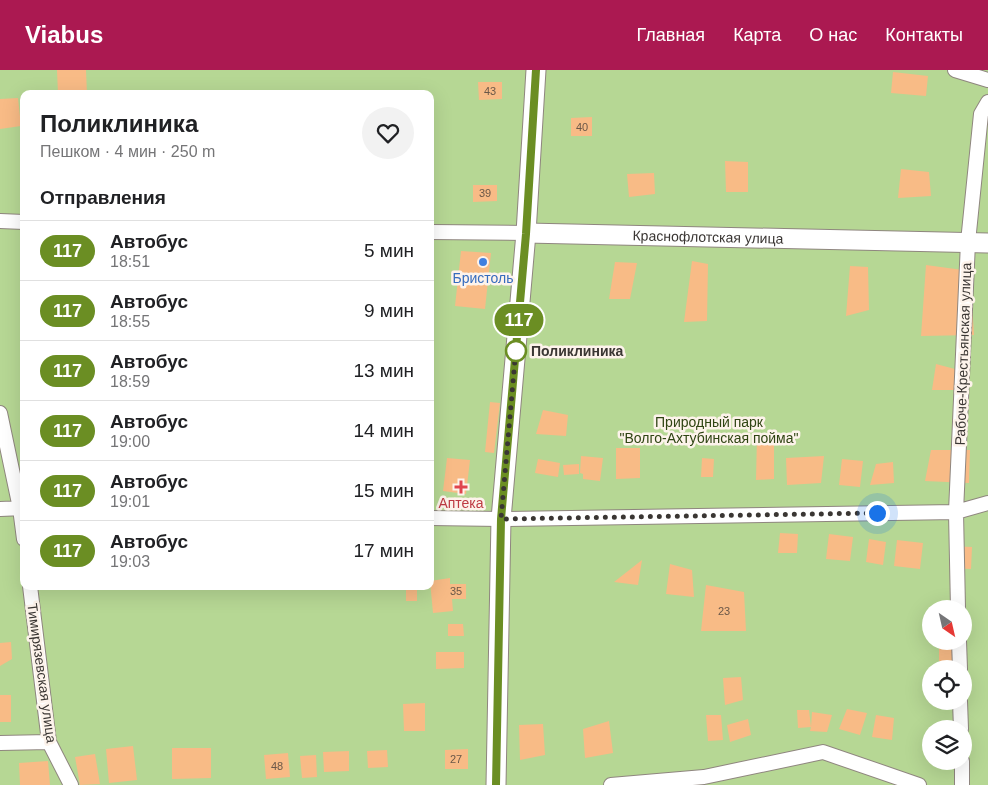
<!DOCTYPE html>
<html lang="ru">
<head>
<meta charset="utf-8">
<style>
	:root { --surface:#fff; --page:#f2f2f2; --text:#202124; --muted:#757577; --line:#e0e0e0; --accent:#ab1951 }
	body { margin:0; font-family:Helvetica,sans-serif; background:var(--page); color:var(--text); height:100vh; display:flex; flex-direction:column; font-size:19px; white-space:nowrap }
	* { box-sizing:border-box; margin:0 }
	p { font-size:16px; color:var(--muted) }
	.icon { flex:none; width:28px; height:28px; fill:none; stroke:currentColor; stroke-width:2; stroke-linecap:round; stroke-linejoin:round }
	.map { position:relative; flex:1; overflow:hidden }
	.drawer { position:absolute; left:20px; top:20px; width:414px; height:500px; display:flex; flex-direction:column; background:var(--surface); border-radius:10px; box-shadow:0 5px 20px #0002 }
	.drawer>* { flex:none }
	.badge { padding:0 10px; border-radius:16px; font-size:18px; line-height:32px }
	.needle { width:32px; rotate:146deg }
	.fabs { position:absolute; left:922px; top:530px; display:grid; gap:10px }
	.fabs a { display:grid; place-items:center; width:50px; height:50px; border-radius:50%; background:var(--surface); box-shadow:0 5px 20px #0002; font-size:25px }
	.you { position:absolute; width:25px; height:25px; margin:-12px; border:4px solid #fff; border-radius:50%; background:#1a73e8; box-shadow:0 0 0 8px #1a73e833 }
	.map>.badge { position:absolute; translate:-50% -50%; box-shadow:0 0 0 2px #fff }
	h2 { padding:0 20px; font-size:19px; line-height:45px }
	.round { display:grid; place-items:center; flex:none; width:52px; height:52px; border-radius:26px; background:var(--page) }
	.head { display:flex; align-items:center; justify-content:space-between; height:85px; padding:0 20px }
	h1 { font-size:24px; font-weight:700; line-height:38px }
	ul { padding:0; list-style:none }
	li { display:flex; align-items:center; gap:15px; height:60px; padding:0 20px; border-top:1px solid var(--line) }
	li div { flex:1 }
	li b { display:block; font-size:19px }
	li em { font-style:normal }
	li .badge { min-width:55px; font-weight:700; text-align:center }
	header { display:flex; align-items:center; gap:30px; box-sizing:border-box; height:70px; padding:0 25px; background:var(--accent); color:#fff }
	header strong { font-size:24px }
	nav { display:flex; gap:28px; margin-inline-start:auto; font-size:18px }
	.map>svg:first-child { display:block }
	.green { fill:#b6d794; fill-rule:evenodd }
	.building { fill:#f8bb86 }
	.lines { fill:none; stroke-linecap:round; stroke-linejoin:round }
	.street-casing { stroke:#8f867f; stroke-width:16 }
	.secondary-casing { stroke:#8f867f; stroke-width:21 }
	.street { stroke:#fff; stroke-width:14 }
	.secondary { stroke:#fff; stroke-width:19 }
	.line-casing { stroke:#fff; stroke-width:11 }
	.line { stroke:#6b8e23; stroke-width:8 }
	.walk { stroke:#3a3633; stroke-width:5; stroke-dasharray:0 9 }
	.shop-dot { fill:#3f7fe0; stroke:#fdf3eb; stroke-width:2 }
	.stop-dot { fill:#fff; stroke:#6b8e23; stroke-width:2.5 }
	.health-dot { fill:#e0444e; stroke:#fdf3eb; stroke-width:2 }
	.labels { text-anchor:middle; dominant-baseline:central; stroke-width:5; stroke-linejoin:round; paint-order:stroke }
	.number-label { font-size:11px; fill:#6a5748 }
	.street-label { font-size:14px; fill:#3a3633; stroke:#fdf3eb }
	.shop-label { font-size:14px; fill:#366cbe; stroke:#fdf3eb }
	.stop-label { font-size:14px; font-weight:bold; fill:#3a3633; stroke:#fdf3eb; text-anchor:start }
	.park-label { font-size:14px; fill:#2f4413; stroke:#fdf3eb }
	.health-label { font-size:14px; fill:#be3a42; stroke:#fdf3eb }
</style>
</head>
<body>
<header>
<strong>Viabus</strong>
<nav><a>Главная</a><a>Карта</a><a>О нас</a><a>Контакты</a></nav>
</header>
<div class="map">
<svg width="988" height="715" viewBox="0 0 988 715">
	<rect width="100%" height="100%" fill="#f0e6de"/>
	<path class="green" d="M 0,0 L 988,0 L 988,715 L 0,715 ZM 24,24 L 430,24 L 430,516 L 24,516 ZM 931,539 L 964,539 L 964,571 L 931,571 ZM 931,599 L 964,599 L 964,631 L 931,631 ZM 931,659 L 964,659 L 964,691 L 931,691 Z"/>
	<path class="building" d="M 57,0 L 86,0 L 87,24 L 58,24 Z
		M 893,2 L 928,6 L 926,26 L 891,23 Z
		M 478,12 L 502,12 L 502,29 L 479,30 Z
		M 18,28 L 21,56 L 0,59 L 0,29 Z
		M 592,47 L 592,66 L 571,66 L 571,48 Z
		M 20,66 L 24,66 L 24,92 L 20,92 Z
		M 725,91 L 748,92 L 748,122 L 726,122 Z
		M 901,99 L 929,102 L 931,126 L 898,128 Z
		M 654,103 L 655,124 L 629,127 L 627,104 Z
		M 473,115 L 497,115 L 497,131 L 473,132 Z
		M 461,181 L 491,183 L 485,239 L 455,236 Z
		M 692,191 L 708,194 L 707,251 L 684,252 Z
		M 615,192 L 637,193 L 630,229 L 609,229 Z
		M 926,195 L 970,201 L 974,265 L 921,266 Z
		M 850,196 L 868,197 L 869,240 L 846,246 Z
		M 936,294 L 970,303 L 967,320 L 932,320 Z
		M 490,332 L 500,333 L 494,383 L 485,382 Z
		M 543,340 L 568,345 L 566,366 L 536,364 Z
		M 757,366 L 774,370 L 774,409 L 756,410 Z
		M 616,378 L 640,378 L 640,408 L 616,409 Z
		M 931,380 L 970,380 L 969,413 L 925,411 Z
		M 581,386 L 603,388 L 600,411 L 583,409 L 583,404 L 580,403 Z
		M 824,386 L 821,413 L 787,415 L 786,388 Z
		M 447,388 L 470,390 L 466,424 L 443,421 Z
		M 702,388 L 714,389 L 713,407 L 701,407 Z
		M 538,389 L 560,393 L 558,407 L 535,403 Z
		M 842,389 L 863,391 L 860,417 L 839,415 Z
		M 893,392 L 894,413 L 870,415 L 876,394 Z
		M 579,394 L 579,404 L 564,405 L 563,395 Z
		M 780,463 L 798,464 L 797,483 L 778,483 Z
		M 829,464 L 853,467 L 850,491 L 826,489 Z
		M 869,469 L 886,472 L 883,495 L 866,492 Z
		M 897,470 L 923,473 L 920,499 L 894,496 Z
		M 950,476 L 972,477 L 971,499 L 949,498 Z
		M 642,490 L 638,515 L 614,512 Z
		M 670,494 L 692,500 L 694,527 L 666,524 Z
		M 450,508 L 450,514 L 466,514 L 466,529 L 452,529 L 453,541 L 433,543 L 430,511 Z
		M 706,515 L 744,522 L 746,561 L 701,561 Z
		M 406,516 L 417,516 L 417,531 L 406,531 Z
		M 448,554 L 463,554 L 464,566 L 448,566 Z
		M 939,571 L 964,571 L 964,591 L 939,591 Z
		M 11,572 L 12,589 L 0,596 L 0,573 Z
		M 436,582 L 464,582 L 464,598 L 436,599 Z
		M 741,607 L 743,630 L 725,635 L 723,608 Z
		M 0,625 L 11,625 L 11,652 L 0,652 Z
		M 425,633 L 425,661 L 404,661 L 403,634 Z
		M 847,639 L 867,643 L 860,665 L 839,659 Z
		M 797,640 L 809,640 L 811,657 L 812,642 L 832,645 L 827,662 L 810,661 L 811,657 L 798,658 Z
		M 706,645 L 721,645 L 723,670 L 708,671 Z
		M 876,645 L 894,648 L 892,670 L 872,667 Z
		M 748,649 L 751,665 L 730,672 L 727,655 Z
		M 609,651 L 613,683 L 585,688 L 583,659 Z
		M 543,654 L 545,685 L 520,690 L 519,655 Z
		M 133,676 L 137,710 L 109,713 L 106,679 Z
		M 172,678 L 211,678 L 211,708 L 172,709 Z
		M 468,679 L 468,699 L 445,699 L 445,680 Z
		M 387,680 L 388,697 L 368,698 L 367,681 Z
		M 349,681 L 349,701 L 324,702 L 323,682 Z
		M 288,683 L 290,707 L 266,709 L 264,685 Z
		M 95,684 L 100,714 L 80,715 L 75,687 Z
		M 316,685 L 317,707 L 302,708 L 300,686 Z
		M 48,691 L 50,715 L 20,715 L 19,693 Z"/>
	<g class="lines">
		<defs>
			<path id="street" d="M 955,0 L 988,10
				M 0,151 L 24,152
				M 430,162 L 526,163
				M 0,343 L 20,438 L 24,469
				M 0,439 L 24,438
				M 430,448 L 501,449 L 956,442 L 988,433
				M 30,516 L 49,672 L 71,715
				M 958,539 L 956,442 L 968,172 L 981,44 L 988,32
				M 959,571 L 960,599
				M 960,631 L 961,659
				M 0,673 L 49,672
				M 962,691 L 962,715
				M 611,715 L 704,707 L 823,682 L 919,715"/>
			<g id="secondary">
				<path id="s1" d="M 526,163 L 988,173"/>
				<path d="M 496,715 L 501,449 L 526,163 L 536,0"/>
			</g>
		</defs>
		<use href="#street" class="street-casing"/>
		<use href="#secondary" class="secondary-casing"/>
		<use href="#street" class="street"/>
		<use href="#secondary" class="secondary"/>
	</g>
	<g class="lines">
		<defs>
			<path id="line" d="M 496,715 L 501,449 L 526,164 L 536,0"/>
		</defs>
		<use href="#line" class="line-casing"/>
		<use href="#line" class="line"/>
		<path class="walk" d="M 516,281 L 516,278 L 501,449 L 877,443"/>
	</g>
	<circle class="shop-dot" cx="483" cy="192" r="5"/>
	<circle class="stop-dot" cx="516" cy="281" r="10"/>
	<path class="health-dot" d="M458.5 409.5h5v5h5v5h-5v5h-5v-5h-5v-5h5z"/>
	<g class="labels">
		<g class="number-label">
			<text x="490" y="21">43</text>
			<text x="582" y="57">40</text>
			<text x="485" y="123">39</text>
			<text x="456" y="521">35</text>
			<text x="724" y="541">23</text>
			<text x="456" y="689">27</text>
			<text x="277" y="696">48</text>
		</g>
		<g class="street-label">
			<text stroke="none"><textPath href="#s1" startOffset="182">Краснофлотская улица</textPath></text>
			<text transform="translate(963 284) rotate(-88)">Рабоче-Крестьянская улица</text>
			<text transform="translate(42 603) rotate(82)">Тимирязевская улица</text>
		</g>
		<g class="shop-label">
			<text x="483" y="208">Бристоль</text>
		</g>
		<g class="stop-label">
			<text x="531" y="281">Поликлиника</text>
		</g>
		<g class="park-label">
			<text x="709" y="352">Природный парк<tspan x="709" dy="16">"Волго-Ахтубинская пойма"</tspan></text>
		</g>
		<g class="health-label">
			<text x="461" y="433">Аптека</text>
		</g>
	</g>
</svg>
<div class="fabs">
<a><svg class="needle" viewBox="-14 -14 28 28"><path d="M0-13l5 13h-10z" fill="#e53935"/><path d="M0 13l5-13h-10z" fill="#757577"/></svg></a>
<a><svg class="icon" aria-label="locate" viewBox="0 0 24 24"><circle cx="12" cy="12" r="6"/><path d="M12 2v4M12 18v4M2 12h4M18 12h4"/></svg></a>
<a><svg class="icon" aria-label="layers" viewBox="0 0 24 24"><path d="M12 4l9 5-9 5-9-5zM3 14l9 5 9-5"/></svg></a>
</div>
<div class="you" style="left:877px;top:443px"></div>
<b class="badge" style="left:519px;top:250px;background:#6b8e23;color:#fff">117</b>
<section class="drawer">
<div class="head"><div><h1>Поликлиника</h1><p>Пешком · 4 мин · 250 m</p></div><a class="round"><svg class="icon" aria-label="heart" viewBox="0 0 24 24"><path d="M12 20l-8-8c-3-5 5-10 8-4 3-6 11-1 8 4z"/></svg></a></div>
<h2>Отправления</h2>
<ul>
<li><span class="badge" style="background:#6b8e23;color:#fff">117</span><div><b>Автобус</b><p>18:51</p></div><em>5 мин</em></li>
<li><span class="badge" style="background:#6b8e23;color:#fff">117</span><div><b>Автобус</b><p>18:55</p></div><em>9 мин</em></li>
<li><span class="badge" style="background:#6b8e23;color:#fff">117</span><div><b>Автобус</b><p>18:59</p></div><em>13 мин</em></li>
<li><span class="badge" style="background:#6b8e23;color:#fff">117</span><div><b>Автобус</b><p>19:00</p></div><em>14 мин</em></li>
<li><span class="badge" style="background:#6b8e23;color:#fff">117</span><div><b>Автобус</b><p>19:01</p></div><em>15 мин</em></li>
<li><span class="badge" style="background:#6b8e23;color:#fff">117</span><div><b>Автобус</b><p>19:03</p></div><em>17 мин</em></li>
</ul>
</section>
</div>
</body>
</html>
